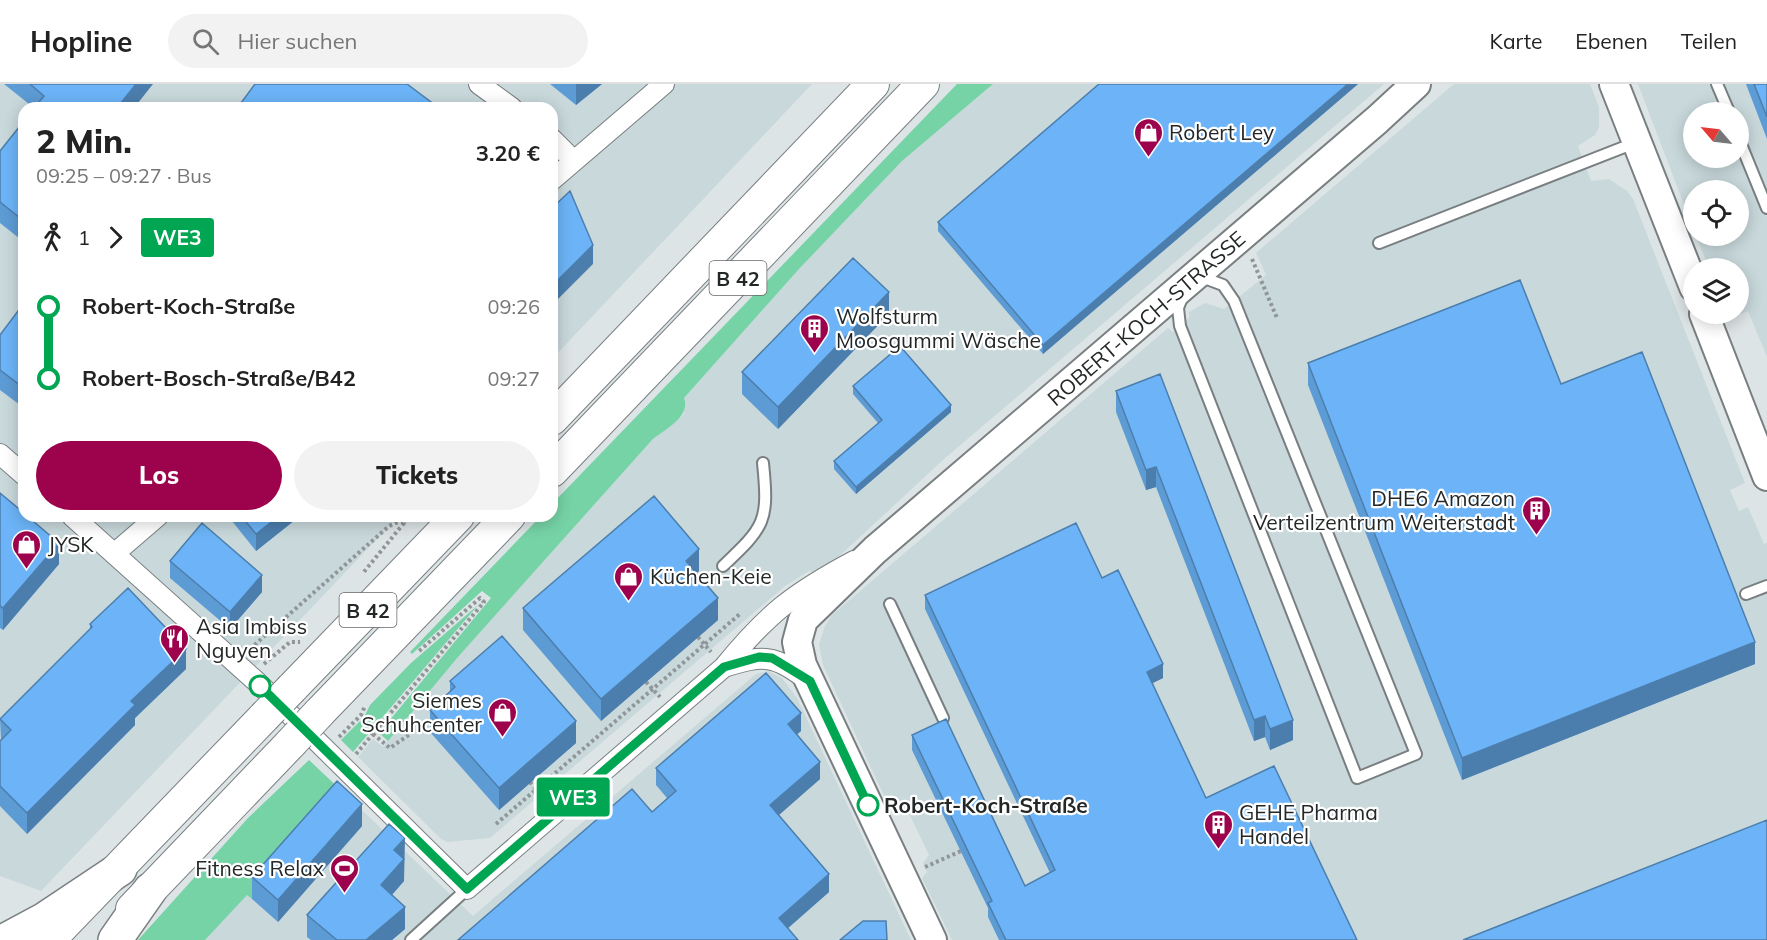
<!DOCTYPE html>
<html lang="de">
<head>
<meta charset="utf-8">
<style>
	:root { --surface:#fff; --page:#f2f2f2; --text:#222; --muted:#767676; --line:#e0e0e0; --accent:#9d034c }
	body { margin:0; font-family:Mulish,sans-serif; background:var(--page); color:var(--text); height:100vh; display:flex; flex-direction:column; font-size:22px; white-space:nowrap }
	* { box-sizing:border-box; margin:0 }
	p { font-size:20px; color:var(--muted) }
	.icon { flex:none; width:33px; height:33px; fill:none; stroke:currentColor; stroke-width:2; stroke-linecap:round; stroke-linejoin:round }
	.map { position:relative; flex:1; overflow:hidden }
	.sheet { position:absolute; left:18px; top:18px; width:540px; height:420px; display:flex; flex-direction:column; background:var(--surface); border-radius:18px; box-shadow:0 3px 15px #0003 }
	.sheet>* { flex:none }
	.badge { padding:0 12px; border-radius:4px; font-size:21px; line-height:39px }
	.needle { width:39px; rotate:298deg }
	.fabs { position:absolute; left:1683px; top:18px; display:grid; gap:12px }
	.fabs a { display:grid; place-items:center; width:66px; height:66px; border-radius:50%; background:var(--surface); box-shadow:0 3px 15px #0003; font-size:30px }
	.map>.badge { position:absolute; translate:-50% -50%; box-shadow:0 0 0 3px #fff }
	.legs { display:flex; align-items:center; gap:9px; height:66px; padding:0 18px; font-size:20px }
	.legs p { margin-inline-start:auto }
	.head { display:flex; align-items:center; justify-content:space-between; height:102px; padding:0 18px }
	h1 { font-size:33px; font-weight:800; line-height:45px }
	.button { display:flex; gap:12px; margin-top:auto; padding:12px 18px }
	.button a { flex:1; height:69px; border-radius:36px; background:var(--accent); color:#fff; font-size:24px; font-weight:800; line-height:69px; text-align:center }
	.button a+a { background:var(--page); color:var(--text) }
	ul { padding:0 18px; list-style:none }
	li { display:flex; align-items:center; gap:21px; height:72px; font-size:22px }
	li i { display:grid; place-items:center; width:9px; height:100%; margin:0 8px; background:currentColor }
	li i::after { content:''; width:15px; height:15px; margin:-8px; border:4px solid; border-radius:50%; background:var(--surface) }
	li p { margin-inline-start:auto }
	li:first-child i { background:linear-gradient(#0000 50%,currentColor 0) }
	li:last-child i { background:linear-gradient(currentColor 50%,#0000 0) }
	header { display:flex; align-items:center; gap:36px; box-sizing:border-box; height:84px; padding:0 30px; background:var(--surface); border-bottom:2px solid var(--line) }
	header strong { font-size:28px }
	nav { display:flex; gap:33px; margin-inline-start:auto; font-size:21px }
	.search { width:420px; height:54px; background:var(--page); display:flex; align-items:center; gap:15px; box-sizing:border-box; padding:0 21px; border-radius:33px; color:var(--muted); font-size:22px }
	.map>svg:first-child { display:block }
	.built { fill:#c8d8db; fill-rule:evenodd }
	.green { fill:#76d3a6 }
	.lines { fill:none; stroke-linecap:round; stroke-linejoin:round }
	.service-casing { stroke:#797f81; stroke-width:14 }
	.minor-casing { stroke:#797f81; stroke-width:22 }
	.secondary-casing { stroke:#797f81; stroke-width:32 }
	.primary-casing { stroke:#797f81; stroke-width:34 }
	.motorway-casing { stroke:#797f81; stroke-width:36 }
	.path { stroke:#909697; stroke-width:4; stroke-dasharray:3 3; stroke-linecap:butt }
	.service { stroke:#fff; stroke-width:10 }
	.minor { stroke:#fff; stroke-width:20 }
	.secondary { stroke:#fff; stroke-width:28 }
	.primary { stroke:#fff; stroke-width:32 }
	.motorway { stroke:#fff; stroke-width:33 }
	.primary-bridge-casing { stroke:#797f81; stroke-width:34; stroke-linecap:butt }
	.primary-bridge { stroke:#fff; stroke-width:32 }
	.wall { fill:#5d9bd4 }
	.shaded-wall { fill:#4c7ead }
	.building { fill:#6cb4f7; stroke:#4c7ead; stroke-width:1.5 }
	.line-1-casing { stroke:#fff; stroke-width:14 }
	.line-1 { stroke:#00a651; stroke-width:9 }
	.stop-1-dot { fill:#fff; stroke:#00a651; stroke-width:3 }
	.labels { text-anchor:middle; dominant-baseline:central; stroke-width:4.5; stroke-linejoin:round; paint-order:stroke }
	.shield { fill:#fff; stroke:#666868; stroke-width:1.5 }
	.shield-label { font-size:20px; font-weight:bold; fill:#242727 }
	.poi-label { font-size:21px; fill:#242727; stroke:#fff; text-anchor:start }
	.street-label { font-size:21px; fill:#242727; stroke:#fff }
	.stop-label { font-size:21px; font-weight:bold; fill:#242727; stroke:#fff; text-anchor:start }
</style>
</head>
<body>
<header>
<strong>Hopline</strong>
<div class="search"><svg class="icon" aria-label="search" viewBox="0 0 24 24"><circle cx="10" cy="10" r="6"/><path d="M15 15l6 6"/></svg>Hier suchen</div>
<nav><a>Karte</a><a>Ebenen</a><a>Teilen</a></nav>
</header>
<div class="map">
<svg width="1767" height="856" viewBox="0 0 1767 856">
	<rect width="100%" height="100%" fill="#dde4e6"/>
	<path class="built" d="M 0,0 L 812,0 L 552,275 L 552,24 L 24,24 L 24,432 L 399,432 L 41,807 L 0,792 Z
		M 993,0 L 1384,0 L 944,375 L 819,491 L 809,487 L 785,502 L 490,754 L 447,758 L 441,755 L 358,673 L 373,655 L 383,663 L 458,573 L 652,356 L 684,330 L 684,314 L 799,185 L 902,77 Z
		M 1454,0 L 1590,0 L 1599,23 L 1599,43 L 1595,51 L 1578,62 L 1591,97 L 1609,95 L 1627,107 L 1633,115 L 1745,399 L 1730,406 L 1739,427 L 1748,423 L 1764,460 L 1767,459 L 1767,856 L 952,856 L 922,794 L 927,788 L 923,779 L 929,771 L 906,723 L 887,718 L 823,581 L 819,560 L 825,542 L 832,531 L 1168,244 L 1173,248 L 1189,234 L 1189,228 L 1205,219 L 1224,225 L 1261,195 L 1266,191 L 1256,169 Z
		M 1638,0 L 1767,0 L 1767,273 L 1748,227 L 1728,235 L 1726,230 L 1738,230 L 1738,184 L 1709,184 L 1696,152 L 1738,152 L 1738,106 L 1694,106 L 1693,144 ZM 1694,28 L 1738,28 L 1738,74 L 1694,74 Z
		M 768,587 L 782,594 L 797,614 L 911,856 L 205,856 L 247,810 L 252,815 L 345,710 L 473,832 L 749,596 L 756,590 Z"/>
	<path class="green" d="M 957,0 L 993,0 L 902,77 L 799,185 L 684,314 C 691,333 665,345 652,356 L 458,573 L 388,657 L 379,649 L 491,514 L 482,507 L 412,570 L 410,568 L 541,432 L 552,432 L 552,420 Z
		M 478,521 L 353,668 L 341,656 L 364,633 L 370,621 L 411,579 Z
		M 309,676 L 345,710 L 252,815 L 247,811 L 205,856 L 138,856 L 248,734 Z"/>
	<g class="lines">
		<defs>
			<path id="service" d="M 1717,0 L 1729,28
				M 1738,53 L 1767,124
				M 1379,159 L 1637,58
				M 1207,195 L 1223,201 L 1234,217 L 1416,670 L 1357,694 L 1180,242 L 1178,224 L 1188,199 Z
				M 723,482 C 765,442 769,438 763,379
				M 1746,510 L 1767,502
				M 890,520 L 943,634
				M 411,856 L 467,805"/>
			<path id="minor" d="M 479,0 L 512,24
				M 552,55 L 574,77
				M 552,96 L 664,0
				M 0,370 L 24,391
				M 72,432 L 258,599 L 467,805 L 724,583 C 767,530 794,509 854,477
				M 115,469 L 158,432
				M 724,583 C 765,570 774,571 809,597"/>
			<path id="secondary" d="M 1614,0 L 1694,203
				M 1704,230 L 1767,392
				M 932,856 L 802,581 L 797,558 L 803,536 L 875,466 L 1377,36 L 1416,0"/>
			<path id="primary" d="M 552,335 L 873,0
				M 552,387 L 923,0
				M 292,604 L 458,432
				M 319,629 L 509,432
				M 132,825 L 291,659
				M 49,856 L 264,633"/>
			<path id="motorway" d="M 6,856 L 45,835 L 120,785
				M 115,856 L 150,806"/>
		</defs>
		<use href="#service" class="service-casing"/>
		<use href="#minor" class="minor-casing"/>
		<use href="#secondary" class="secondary-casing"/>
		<use href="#primary" class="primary-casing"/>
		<use href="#motorway" class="motorway-casing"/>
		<path class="path" d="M 1252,175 L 1277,234
			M 698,553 L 711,568
			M 250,565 L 389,442 L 403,436 L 404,439 L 363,489
			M 264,580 L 290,558 L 300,558
			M 646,598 L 660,613
			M 373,650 L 390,664 L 413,648
			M 339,653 L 361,631 L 365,622
			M 356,670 L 484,518 L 480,514 L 418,568
			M 530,698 L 543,714
			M 496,740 L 741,529
			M 925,783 L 961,767"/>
		<use href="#service" class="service"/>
		<use href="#minor" class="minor"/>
		<use href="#secondary" class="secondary"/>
		<use href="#primary" class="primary"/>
		<use href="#motorway" class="motorway"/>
		<defs>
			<path id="primary-bridge" d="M 264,633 L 292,604
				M 291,659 L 319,629"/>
		</defs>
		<use href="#primary-bridge" class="primary-bridge-casing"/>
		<use href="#primary-bridge" class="primary-bridge"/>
	</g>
	<path class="wall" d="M 4,0 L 153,0 L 34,24 Z
		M 550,0 L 602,0 L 576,21 Z
		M 1099,0 L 1358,0 L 1043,270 L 938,147 L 938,138 Z
		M 1746,0 L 1767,0 L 1767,55 Z
		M 24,37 L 24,158 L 0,139 L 0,67 Z
		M 889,230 L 778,345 L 742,310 L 742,288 Z
		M 24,231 L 24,324 L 0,306 L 0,251 Z
		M 1308,279 L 1561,300 L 1755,580 L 1462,696 L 1308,301 Z
		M 1160,290 L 1293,656 L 1270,666 L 1265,653 L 1254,657 L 1156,403 L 1146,406 L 1116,328 L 1116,307 Z
		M 853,302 L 951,328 L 856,410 L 834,385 L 834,377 L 878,339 L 853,310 Z
		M 0,409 L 59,480 L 3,546 L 0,544 Z
		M 228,432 L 300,432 L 256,467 Z
		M 170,477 L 262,508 L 230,545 L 170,494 Z
		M 699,487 L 696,489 L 718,536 L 601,637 L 523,546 L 523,524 Z
		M 1102,494 L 1163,594 L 1152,599 L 1206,714 L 1357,856 L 999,856 L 988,833 L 988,824 L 912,666 L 912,651 L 1025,802 L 1050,789 L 925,525 L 925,511 Z
		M 90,540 L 186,585 L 135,634 L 135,641 L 27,750 L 0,722 L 0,657 L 1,656 L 0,635 L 90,545 Z
		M 450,597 L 576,659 L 499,726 L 430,648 L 430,626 L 450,608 Z
		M 801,647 L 796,651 L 820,695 L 778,731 L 829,808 L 788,844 L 652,728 L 667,714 L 656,701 L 656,684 Z
		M 362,742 L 278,838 L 252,815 L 252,793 Z
		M 405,775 L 404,776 L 404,797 L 392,811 L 405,845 L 392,856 L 311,856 L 307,853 L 307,831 Z"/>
	<path class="shaded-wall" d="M 136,0 L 153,0 L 134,24 L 117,24 Z
		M 576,0 L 602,0 L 576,21 Z
		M 1348,0 L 1358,0 L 1043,270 L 1043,261 Z
		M 593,161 L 593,180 L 552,221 L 552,202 Z
		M 889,208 L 889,230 L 778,345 L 778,323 Z
		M 951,321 L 951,328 L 856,410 L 856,403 Z
		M 1156,383 L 1156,403 L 1146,406 L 1146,386 Z
		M 279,432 L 300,432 L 256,467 L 256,450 Z
		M 59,459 L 59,480 L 3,546 L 3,524 Z
		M 699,465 L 699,487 L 686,499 L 686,477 Z
		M 262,491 L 262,508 L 230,545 L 230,528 Z
		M 718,514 L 718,536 L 601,637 L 601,615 Z
		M 1755,558 L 1755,580 L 1462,696 L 1462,674 Z
		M 186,565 L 186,585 L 135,634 L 135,641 L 27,750 L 27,729 L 131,617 Z
		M 1163,580 L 1163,594 L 1147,602 L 1147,588 Z
		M 801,629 L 801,647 L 788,658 L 788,640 Z
		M 1265,632 L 1265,653 L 1254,657 L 1254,636 Z
		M 1293,636 L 1293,656 L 1270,666 L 1270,645 Z
		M 576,637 L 576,659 L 499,726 L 499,704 Z
		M 820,678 L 820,695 L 770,739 L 770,721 Z
		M 362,720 L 362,742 L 278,838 L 278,816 Z
		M 405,754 L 404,797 L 381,823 L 381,801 L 394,766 Z
		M 829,790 L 829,808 L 779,852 L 779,834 Z
		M 405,823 L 405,845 L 392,856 L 366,856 Z"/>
	<path class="building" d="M 30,0 L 136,0 L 117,24 L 34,24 L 44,12 Z
		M 255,0 L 407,0 L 439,24 L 240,24 L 238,23 Z
		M 1099,0 L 1348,0 L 1043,261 L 938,138 Z
		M 1754,0 L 1767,0 L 1767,33 Z
		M 24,37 L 24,137 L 0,118 L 0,67 Z
		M 570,107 L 593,161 L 552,202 L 552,124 Z
		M 853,174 L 889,208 L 778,323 L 742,288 Z
		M 1520,196 L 1561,300 L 1642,268 L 1755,558 L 1462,674 L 1308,279 Z
		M 18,227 L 24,231 L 24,304 L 0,286 L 0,251 Z
		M 900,262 L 951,321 L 856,403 L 834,377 L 882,336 L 853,302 Z
		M 1160,290 L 1293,636 L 1270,645 L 1265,632 L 1254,636 L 1156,383 L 1146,386 L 1116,307 Z
		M 0,409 L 24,429 L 24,432 L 27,432 L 59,459 L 3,524 L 0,522 Z
		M 654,412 L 699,465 L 686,477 L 718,514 L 601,615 L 523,524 Z
		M 241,432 L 279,432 L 256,450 Z
		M 202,439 L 262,491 L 230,528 L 170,477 Z
		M 1076,439 L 1102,494 L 1118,486 L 1163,580 L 1147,588 L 1206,714 L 1274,682 L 1357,856 L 1006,856 L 988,819 L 992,817 L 912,651 L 946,635 L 1025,802 L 1055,786 L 925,511 Z
		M 128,504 L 186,565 L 131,617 L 135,621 L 27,729 L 0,702 L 0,657 L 11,646 L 0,635 L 92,543 L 90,540 Z
		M 502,552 L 576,637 L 499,704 L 430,626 L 455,603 L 450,597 Z
		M 766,589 L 801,629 L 788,640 L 820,678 L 770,721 L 829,790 L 779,834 L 798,856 L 458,856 L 632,705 L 652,728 L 676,707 L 656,684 Z
		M 337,697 L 362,720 L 278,816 L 252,793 Z
		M 1767,736 L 1767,856 L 1463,856 Z
		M 389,740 L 405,754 L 394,766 L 404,775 L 381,801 L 405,823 L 366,856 L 337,856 L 307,831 Z
		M 863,837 L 886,837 L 887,856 L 840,856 Z"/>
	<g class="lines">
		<defs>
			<path id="line-1" d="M 260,602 L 467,805 L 724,583 L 759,573 L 772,574 L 810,597 L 868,721"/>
		</defs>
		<use href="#line-1" class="line-1-casing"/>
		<use href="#line-1" class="line-1"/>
	</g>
	<defs>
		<symbol id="shop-pin" viewBox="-11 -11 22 30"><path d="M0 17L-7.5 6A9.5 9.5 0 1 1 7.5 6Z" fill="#9d034c" stroke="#fff"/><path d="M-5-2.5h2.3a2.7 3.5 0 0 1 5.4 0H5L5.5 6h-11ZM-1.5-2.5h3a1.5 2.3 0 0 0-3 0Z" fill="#fff"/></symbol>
		<symbol id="building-pin" viewBox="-11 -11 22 30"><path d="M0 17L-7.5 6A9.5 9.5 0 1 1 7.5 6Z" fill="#9d034c" stroke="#fff"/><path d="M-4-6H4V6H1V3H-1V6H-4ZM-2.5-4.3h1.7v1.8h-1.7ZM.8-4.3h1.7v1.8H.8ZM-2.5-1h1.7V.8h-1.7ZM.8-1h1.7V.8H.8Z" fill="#fff"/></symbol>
		<symbol id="restaurant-pin" viewBox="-11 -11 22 30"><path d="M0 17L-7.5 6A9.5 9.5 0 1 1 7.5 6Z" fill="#9d034c" stroke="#fff"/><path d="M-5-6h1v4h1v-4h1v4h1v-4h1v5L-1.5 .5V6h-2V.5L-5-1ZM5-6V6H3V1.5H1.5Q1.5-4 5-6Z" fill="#fff"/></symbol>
		<symbol id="stadium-pin" viewBox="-11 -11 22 30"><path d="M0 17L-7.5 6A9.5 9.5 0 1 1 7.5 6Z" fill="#9d034c" stroke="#fff"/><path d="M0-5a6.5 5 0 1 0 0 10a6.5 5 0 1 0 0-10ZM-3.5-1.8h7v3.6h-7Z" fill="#fff"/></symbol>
	</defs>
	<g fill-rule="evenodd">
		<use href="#shop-pin" x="1132" y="32" width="33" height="45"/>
		<use href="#building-pin" x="798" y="228" width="33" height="45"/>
		<use href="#building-pin" x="1520" y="410" width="33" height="45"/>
		<use href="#shop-pin" x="10" y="444" width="33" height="45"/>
		<use href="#shop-pin" x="612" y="476" width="33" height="45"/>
		<use href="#restaurant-pin" x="158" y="538" width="33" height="45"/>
		<use href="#shop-pin" x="486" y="612" width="33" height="45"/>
		<use href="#building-pin" x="1202" y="724" width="33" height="45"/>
		<use href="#stadium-pin" x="328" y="768" width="33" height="45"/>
	</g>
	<g class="stop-1-dot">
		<circle cx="260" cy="602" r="10"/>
		<circle cx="868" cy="721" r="10"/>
	</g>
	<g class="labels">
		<g class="shield">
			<rect x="709.5" y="177" width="57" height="34" rx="4.5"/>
			<rect x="339.5" y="509" width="57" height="34" rx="4.5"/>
		</g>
		<g class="shield-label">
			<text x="738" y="194">B 42</text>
			<text x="368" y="526">B 42</text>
		</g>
		<g class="poi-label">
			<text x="1169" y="48">Robert Ley</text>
			<text x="836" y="232">Wolfsturm<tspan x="836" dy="24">Moosgummi Wäsche</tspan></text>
			<text x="1515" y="414" text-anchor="end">DHE6 Amazon<tspan x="1515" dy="24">Verteilzentrum Weiterstadt</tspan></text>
			<text x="48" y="460">JYSK</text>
			<text x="650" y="492">Küchen-Keie</text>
			<text x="196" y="542">Asia Imbiss<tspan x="196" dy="24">Nguyen</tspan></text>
			<text x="482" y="616" text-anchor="end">Siemes<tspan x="482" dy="24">Schuhcenter</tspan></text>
			<text x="1239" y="728">GEHE Pharma<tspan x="1239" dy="24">Handel</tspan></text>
			<text x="324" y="784" text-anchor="end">Fitness Relax</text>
		</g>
		<g class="street-label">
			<text transform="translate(1146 234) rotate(-41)">ROBERT-KOCH-STRASSE</text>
		</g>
		<g class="stop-label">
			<text x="884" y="721">Robert-Koch-Straße</text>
		</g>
	</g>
</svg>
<div class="fabs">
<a><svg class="needle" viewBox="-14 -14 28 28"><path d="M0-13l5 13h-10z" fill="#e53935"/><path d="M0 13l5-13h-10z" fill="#767676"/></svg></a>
<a><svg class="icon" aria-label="locate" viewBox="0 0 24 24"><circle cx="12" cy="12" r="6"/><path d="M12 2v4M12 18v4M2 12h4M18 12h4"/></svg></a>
<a><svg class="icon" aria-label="layers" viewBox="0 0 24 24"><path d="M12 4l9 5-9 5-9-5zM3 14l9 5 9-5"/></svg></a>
</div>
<b class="badge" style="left:573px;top:713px;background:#00a651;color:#fff">WE3</b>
<section class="sheet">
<div class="head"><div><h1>2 Min.</h1><p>09:25 – 09:27 · Bus</p></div><b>3.20 €</b></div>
<div class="legs"><svg class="icon" aria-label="walk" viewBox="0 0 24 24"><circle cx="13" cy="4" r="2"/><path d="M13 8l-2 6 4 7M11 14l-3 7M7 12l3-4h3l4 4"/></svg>1<svg class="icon" aria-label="forward" viewBox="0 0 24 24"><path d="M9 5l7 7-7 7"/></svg><b class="badge" style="background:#00a651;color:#fff">WE3</b></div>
<ul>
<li><i style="color:#00a651"></i><b>Robert-Koch-Straße</b><p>09:26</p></li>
<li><i style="color:#00a651"></i><b>Robert-Bosch-Straße/B42</b><p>09:27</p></li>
</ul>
<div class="button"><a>Los</a><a>Tickets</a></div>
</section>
</div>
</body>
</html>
